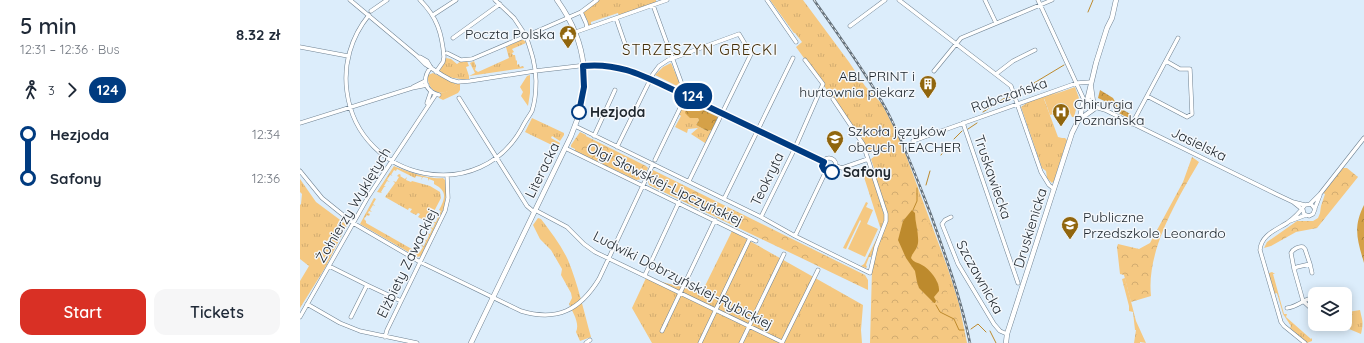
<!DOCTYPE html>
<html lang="en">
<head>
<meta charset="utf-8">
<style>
	:root { --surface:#fff; --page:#f6f6f7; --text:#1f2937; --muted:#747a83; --accent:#d93025 }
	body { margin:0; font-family:Quicksand,sans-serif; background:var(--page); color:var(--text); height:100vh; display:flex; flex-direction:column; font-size:15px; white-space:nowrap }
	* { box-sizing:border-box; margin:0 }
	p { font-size:13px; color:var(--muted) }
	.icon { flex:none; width:22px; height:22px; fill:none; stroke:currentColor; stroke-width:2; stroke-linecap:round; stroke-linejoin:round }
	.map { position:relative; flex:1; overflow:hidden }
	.drawer { display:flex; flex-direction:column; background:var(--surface); width:300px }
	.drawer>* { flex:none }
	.badge { padding:0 8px; border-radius:13px; font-size:14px; line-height:26px }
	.controls { position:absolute; left:1008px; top:287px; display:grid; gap:8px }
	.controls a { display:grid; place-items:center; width:44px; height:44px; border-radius:8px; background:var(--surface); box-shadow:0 2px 10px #0003; font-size:20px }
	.map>.badge { position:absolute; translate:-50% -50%; box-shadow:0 0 0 2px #fff }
	.legs { display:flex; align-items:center; gap:6px; height:44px; padding:0 20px; font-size:13px }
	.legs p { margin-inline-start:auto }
	.head { display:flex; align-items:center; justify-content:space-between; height:68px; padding:0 20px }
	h1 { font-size:22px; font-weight:600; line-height:30px }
	.cta { display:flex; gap:8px; margin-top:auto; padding:8px 20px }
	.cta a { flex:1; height:46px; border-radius:12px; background:var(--accent); color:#fff; font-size:16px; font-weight:600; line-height:46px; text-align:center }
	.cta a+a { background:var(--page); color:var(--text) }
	ul { padding:0 20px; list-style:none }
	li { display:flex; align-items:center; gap:14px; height:44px; font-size:15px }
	li i { display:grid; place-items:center; width:6px; height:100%; margin:0 5px; background:currentColor }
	li i::after { content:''; width:10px; height:10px; margin:-5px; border:3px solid; border-radius:50%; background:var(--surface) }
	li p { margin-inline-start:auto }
	li:first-child i { background:linear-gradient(#0000 50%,currentColor 0) }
	li:last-child i { background:linear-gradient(currentColor 50%,#0000 0) }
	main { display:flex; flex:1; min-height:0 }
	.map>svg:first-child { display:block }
	.grass { fill:url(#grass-tufts) }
	.forest { fill:url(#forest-crowns) }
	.park { fill:url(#park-crowns) }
	.garden { fill:#f5c881 }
	.water { fill:#bd8a2d }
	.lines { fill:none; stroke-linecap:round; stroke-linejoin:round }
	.stream { stroke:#bd8a2d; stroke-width:1 }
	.minor-casing { stroke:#6f8292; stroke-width:4.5 }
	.tertiary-casing { stroke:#6f8292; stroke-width:5.5 }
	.minor { stroke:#fff; stroke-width:3.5 }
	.tertiary { stroke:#fff; stroke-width:4.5 }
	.rail-casing { stroke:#66727b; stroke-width:2.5 }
	.rail { stroke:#f4f8fc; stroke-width:1; stroke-dasharray:3; stroke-linecap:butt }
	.line-1-casing { stroke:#fff; stroke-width:9 }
	.line-1 { stroke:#003b80; stroke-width:6 }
	.stop-1-dot { fill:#fff; stroke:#003b80; stroke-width:2 }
	.labels { text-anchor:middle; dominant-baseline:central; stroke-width:3; stroke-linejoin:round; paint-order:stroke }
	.poi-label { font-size:14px; fill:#20282f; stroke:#f4f8fc; text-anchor:start }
	.street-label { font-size:14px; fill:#20282f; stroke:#f4f8fc }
	.stop-label { font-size:14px; font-weight:bold; fill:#20282f; stroke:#f4f8fc; text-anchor:start }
	.neighbourhood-label { font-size:15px; letter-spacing:1px; fill:#442f09; stroke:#f4f8fc }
</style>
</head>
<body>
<main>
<section class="drawer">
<div class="head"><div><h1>5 min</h1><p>12:31 – 12:36 · Bus</p></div><b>8.32 zł</b></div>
<div class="legs"><svg class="icon" aria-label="walk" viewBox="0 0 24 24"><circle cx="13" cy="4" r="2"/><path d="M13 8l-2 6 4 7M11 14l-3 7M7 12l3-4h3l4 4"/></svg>3<svg class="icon" aria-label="forward" viewBox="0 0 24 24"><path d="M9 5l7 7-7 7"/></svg><b class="badge" style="background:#003b80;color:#fff">124</b></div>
<ul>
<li><i style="color:#003b80"></i><b>Hezjoda</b><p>12:34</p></li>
<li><i style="color:#003b80"></i><b>Safony</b><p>12:36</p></li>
</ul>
<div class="cta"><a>Start</a><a>Tickets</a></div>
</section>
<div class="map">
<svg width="1064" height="343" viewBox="0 0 1064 343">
	<defs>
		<pattern id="grass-tufts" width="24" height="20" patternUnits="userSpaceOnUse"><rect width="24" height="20" fill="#f5c881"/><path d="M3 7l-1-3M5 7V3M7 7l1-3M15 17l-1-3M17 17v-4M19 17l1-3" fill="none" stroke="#d2ac70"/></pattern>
		<pattern id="forest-crowns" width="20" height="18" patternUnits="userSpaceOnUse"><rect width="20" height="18" fill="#d5a148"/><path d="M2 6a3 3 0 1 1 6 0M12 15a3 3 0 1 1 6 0" fill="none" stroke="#ac833c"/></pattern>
		<pattern id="park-crowns" width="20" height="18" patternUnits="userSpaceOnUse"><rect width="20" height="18" fill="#f5c881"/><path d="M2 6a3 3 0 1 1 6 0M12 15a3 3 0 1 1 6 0" fill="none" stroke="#d2ac70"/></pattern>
	</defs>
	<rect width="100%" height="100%" fill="#dcedfb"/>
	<path class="grass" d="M 299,0 L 356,0 L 356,3 L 319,16 L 318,13 L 291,22 L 291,25 L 288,26 L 288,22 L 283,12 Z
		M 470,0 L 503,0 L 549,62 L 565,86 L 582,104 L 601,142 L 648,269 L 659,304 L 667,343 L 654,343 L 576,174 L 571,159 L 583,150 L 579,150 L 576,153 L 574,152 L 569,154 L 563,140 L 496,47 L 502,42 L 495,33 L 494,33 Z
		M 221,40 L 224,40 L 226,43 L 212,49 L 214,52 L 212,53 L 213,55 L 215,55 L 216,61 L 217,60 L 217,65 L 219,64 L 220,67 L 223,66 L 224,68 L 169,76 L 169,80 L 166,80 L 148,77 L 139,72 L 146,58 L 151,59 L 157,64 L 161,61 L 167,61 L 169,66 L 166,67 L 169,76 L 175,73 L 170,63 L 174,61 L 176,66 L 175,70 L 178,72 L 209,58 L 206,47 Z
		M 156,84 L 160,84 L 160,90 L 158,93 L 143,100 L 139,98 L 139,93 C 146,93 152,89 156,84 Z
		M 764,90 L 744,99 L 758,137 L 762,138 L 765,138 L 767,140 L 754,181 L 752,183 L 747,178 L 746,171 L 742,168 L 721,107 L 728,102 Z
		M 392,106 L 401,109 L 398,111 L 399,120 L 396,125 L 407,131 L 412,130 L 405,143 L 391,134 L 398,128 L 388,129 L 387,133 L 375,127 L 381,116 L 379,114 L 382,109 Z
		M 232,118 L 264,133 L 264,135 L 260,141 L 252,136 L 251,138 L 260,143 L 258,148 L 225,132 Z
		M 94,166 C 105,171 131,180 143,178 L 146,181 L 146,195 L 144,208 L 121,256 L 117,257 L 60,224 L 74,198 L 76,199 L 73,204 L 75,206 L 73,205 L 70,210 L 72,212 L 69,211 L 68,213 L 70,214 L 69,216 L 67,215 L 64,219 L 66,221 L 66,223 L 117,252 L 118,251 L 120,252 L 123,247 L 121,245 L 124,246 L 126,241 L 124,239 L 127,240 L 129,235 L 127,233 L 130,234 L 132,229 L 130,227 L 133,228 L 135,223 L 133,222 L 136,222 L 138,217 L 136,216 L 138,216 L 141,211 L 139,210 C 146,197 147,191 134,184 L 134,181 L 129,179 L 128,181 L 128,178 L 123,177 L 121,180 L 122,177 L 116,176 L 115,178 L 97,169 L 96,171 L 94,170 L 91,175 L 93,176 L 90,175 L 87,180 L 90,182 L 87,181 L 84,186 L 86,187 L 84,187 L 81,192 L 82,193 L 77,192 Z
		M 569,172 L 571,172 L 585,218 L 571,257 L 569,257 L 566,265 L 567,267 L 566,268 L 561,266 L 564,264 L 581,230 L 563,174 Z
		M 99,174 L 101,175 L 100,176 L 105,179 L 107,177 L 106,180 L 111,182 L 112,181 L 130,186 L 140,192 L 141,198 L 128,223 L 126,221 L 127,219 L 125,217 L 124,220 L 118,217 L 120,214 L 118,213 L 116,215 L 110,212 L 112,209 L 109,208 L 108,210 L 85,197 L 95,183 L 93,181 L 96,182 L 99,177 L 97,176 Z
		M 0,179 L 16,202 L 47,225 L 25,268 L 0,308 L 0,281 L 9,266 L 0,259 L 0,205 L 1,204 L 2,194 L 0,192 Z
		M 238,218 L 241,219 C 251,232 261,245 268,260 C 278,284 284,312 291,337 L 280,341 L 276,332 C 280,323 273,313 269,304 L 272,298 L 271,293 L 261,275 L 262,269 L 251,250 L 240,239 L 233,225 Z
		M 432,231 L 563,305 L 561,330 L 562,343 L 352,343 L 332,308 L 346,278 L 402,292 Z
		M 972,272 L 975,274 L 973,274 L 984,314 L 987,314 L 986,317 L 1011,339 L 1012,338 L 1012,341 L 1007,343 L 990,328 L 991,326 L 983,314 L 977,293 L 974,294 L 969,275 L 969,273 Z
		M 825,278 L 836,321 L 846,343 L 840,342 L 840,343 L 834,343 L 836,330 L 835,330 L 833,312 L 829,311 L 829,306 L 822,279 Z
		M 1060,310 C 1062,320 1064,321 1061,334 L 1042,326 L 1043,324 L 1045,324 L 1048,312 Z"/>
	<path class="forest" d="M 800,90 L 813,98 L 818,107 L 832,115 L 830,119 L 815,111 L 815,106 L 798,98 Z
		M 389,108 L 396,109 L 398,111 L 401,109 L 418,117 L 412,130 L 407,131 L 396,125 L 399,120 L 398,118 L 390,118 L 385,113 L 386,110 Z
		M 1064,205 L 1064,263 C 1057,239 1053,227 1064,205 Z"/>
	<path class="park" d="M 280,132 L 286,135 L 286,136 L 346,166 L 348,168 L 343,179 L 336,180 L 275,151 L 275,149 L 271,147 L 271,145 Z
		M 892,157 L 899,162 C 877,200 846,251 851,296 L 831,302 L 824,275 L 820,274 L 817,247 L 818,244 L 839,249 L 850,243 L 883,182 Z
		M 597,168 L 604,171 L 609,185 L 622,202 L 626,219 L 631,227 L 652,312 C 660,320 662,333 663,343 L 570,343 L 572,270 L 576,250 L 587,222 L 574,174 Z
		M 1043,168 L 1047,168 L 1058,177 L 1017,228 L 996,232 L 971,246 L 964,248 L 967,242 L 997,221 L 1013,221 L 1018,218 L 1020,213 L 1021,206 L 1025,194 L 1023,193 Z
		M 353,170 L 565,275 L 568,280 L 568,290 L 349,185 L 348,181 Z"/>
	<path class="garden" d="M 371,63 L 380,84 L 378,86 L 375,85 L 355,75 L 363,67 Z
		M 133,73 L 156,84 C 146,99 126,94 128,75 Z
		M 230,75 L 230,93 L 228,106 L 221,96 L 223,92 L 220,87 L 227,76 Z
		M 775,87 L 779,98 L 774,117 L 772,117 L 768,109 L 750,115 L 744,98 Z
		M 566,202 L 568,203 L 566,207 L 573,210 L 567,224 L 578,229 L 565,257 L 548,249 L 561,221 L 560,220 L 546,249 L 543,248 Z"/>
	<path class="water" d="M 612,210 L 615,213 C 615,223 619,233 618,243 C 617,250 612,253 611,258 C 614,263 617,262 622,265 C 630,269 640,282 639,291 L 634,297 L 636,301 L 635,303 L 634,303 L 619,288 L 617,282 L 615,271 L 606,258 L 598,240 L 603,221 Z"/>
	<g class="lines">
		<path class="stream" d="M 788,12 L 793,0
			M 731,87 L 734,83 L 764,65
			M 696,104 L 703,99 L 711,97
			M 683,112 L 694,105
			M 668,129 L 677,123
			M 654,139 L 662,131
			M 641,155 L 645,150
			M 626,185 L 630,171
			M 613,210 L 617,201 L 617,188
			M 636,305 L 640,312 L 654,319 L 659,330 L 664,330
			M 671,329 L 678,324 L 686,332
			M 690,331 L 696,343"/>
		<defs>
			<path id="minor" d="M 50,0 L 117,56 L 125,64 L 142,75 L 151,80 L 158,82 L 170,81 L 235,71 L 287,65 L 304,65 L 320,67 L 333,71 L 380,93
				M 120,0 C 137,17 142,33 144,57 L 143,62 L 136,72
				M 195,0 L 214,18 L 226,36 L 281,12 L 297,0
				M 467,0 L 496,42
				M 599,0 L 711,86 L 741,172 L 749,185 L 754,189
				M 685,0 L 696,23
				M 738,0 L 785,102
				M 353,5 L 384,90
				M 71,11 L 87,0
				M 281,12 L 286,23 L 287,28
				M 69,15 C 51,37 43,65 47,92 C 59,182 182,208 224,124 C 226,120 230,115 232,111 C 235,102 236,90 236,81 C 236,65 231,51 226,36 L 172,59 L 161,60 L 147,53
				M 133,15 L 156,0
				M 316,18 L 326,47
				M 550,26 L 585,0
				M 276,32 L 367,0
				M 153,38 L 200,4
				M 0,47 L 48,56
				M 120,57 L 127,61 L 130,66
				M 131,67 C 122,78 124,91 139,95
				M 634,71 L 661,38 L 752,0
				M 696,74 L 713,61 L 735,50
				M 113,87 L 125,81
				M 383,90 L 387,89 L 391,92 L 393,96 L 392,99
				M 380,93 L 380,97 L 383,102 L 388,102 L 392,99
				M 847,96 L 887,117 L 892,114 L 890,69 L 880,69 L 866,61
				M 159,98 L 227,206 L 234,212
				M 392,99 L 524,162
				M 127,103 L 131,91
				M 795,107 L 805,110 L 976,194 L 993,202 L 1003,210
				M 0,123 L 112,88 L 127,85
				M 663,123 L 718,283
				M 832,124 L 878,38
				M 275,126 L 461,217 L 495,236 L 570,273 L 576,247 L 586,221 L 586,214 L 563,144 L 533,99
				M 294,136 L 315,90
				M 613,141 L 777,83 L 791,82
				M 317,147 L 353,74 L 359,66 L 368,60 L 439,34 L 451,54 L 389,181
				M 265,148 L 456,241
				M522 165a7 7 0 1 1 14 0a7 7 0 1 1-14 0Z
				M 355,160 L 383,102
				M 536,166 L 542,168 L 568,159
				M 0,171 L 22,198 L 53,223 L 120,262 L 221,311 C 257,322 280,310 299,279 L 353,164
				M 424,199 L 493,58
				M 993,202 L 1005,205
				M 1010,204 L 1020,194 L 1064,138
				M 1015,208 L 1020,195
				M 235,210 L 267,227 L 284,244 L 295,252 L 482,342
				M 1003,210 L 1004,214 L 1009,216 L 1013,214 L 1015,209 L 1011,204 L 1005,205 C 1000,212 994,218 987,223 C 976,230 961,235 960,250 L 981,322 L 984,326 L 1005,343
				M 461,217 L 495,148 L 523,84 L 505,60
				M 651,217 L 645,220 L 642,224 L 658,264 L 694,324 L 700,331 L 707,334
				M 990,221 L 1006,215
				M 495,236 L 526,171
				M 29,266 L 67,285
				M 994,269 L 991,253 C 993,249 999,246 1003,247 L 1005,249 L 1010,264
				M 1012,273 L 1010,264 L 997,267 L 994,269 L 1003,301 L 1015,312
				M 345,275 L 379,202
				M 7,304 L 40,323 L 60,331 L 117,343
				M 987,308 C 998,307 1005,298 1015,297
				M 0,317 L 68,197 L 136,94
				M 51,317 L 67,285 L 101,301
				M 362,331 L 415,220
				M 85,337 L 87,330 L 145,211 L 148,198 L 147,175
				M 286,343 L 290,340
				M 400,343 L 450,238
				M 441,343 L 484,254
				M 482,343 L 518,270"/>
			<path id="tertiary" d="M 787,101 L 796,63 L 807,28 L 812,18 L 816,0
				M 780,119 L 794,109 L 791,87
				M 171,343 L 271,136 C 292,87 288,43 257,0
				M 706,343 L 707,334 L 772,133 L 780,117 L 783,104 L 789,101 L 793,102"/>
		</defs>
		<use href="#minor" class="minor-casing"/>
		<use href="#tertiary" class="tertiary-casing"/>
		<use href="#minor" class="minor"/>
		<use href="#tertiary" class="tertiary"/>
		<defs>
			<path id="rail" d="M 514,0 C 539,36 565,71 586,109 C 604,143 617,179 631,215 C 646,257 661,299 670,343"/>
		</defs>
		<use href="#rail" class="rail-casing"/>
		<use href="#rail" class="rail"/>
	</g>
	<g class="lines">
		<defs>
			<path id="line-1" d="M 279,112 L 284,87 L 283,66 C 321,62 347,78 380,93 L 384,90 L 389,90 L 392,94 L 392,99 L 524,162 L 522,166 L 524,170 L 529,172 L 532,172"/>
		</defs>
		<use href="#line-1" class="line-1-casing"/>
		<use href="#line-1" class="line-1"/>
	</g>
	<defs>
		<symbol id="civic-pin" viewBox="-11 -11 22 30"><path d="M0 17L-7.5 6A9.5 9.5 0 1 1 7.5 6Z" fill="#90650d" stroke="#f4f8fc"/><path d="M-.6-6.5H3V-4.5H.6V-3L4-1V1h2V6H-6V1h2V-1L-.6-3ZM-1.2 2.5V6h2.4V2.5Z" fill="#fff"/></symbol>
		<symbol id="building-pin" viewBox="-11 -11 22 30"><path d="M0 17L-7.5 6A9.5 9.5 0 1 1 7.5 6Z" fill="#90650d" stroke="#f4f8fc"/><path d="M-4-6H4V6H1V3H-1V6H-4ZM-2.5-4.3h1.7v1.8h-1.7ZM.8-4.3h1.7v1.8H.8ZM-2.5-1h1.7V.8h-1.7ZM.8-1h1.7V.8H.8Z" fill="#fff"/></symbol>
		<symbol id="hospital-pin" viewBox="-11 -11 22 30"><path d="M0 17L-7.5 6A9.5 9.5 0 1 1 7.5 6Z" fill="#90650d" stroke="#f4f8fc"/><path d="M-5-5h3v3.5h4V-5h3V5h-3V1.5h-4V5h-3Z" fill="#fff"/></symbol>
		<symbol id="university-pin" viewBox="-11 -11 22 30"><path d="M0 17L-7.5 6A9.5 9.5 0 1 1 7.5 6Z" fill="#90650d" stroke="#f4f8fc"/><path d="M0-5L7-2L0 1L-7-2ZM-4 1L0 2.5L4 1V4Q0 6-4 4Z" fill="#fff"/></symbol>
		<symbol id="school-pin" viewBox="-11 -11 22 30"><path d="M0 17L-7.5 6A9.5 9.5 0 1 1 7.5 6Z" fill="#90650d" stroke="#f4f8fc"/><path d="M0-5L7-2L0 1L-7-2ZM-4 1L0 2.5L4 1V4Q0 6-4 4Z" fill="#fff"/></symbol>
	</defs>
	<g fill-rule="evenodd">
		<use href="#civic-pin" x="258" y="24" width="20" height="27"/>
		<use href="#building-pin" x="618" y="74" width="20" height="27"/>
		<use href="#hospital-pin" x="751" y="102" width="20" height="27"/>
		<use href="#university-pin" x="525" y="129" width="20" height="27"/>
		<use href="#school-pin" x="760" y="215" width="20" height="27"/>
	</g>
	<g class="stop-1-dot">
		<circle cx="279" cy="112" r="7"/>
		<circle cx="532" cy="172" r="7"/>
	</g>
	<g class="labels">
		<g class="poi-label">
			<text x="255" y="34" text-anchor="end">Poczta Polska</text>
			<text x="615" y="76" text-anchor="end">ABL PRINT i<tspan x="615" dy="16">hurtownia piekarz</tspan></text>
			<text x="774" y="104">Chirurgia<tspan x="774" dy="16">Poznańska</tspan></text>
			<text x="548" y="131">Szkoła języków<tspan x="548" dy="16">obcych TEACHER</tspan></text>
			<text x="783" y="217">Publiczne<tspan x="783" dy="16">Przedszkole Leonardo</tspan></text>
		</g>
		<g class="street-label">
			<text transform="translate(709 95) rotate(-19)">Rabczańska</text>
			<text transform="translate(899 144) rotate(26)">Jasielska</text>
			<text transform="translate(242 170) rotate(-64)">Literacka</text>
			<text transform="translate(693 177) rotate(71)">Truskawiecka</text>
			<text transform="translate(467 179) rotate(-64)">Teokryta</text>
			<text transform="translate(365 184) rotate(26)">Olgi Sławskiej-Lipczyńskiej</text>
			<text transform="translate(53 205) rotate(-59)">Żołnierzy Wyklętych</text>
			<text transform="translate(730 228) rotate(-73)">Druskienicka</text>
			<text transform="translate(107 263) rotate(-64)">Elżbiety Zawackiej</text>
			<text transform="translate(680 277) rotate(61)">Szczawnicka</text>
			<text transform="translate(383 280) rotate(27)">Ludwiki Dobrzyńskiej-Rybickiej</text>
		</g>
		<g class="stop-label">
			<text x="290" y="112">Hezjoda</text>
			<text x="543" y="172">Safony</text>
		</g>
		<g class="neighbourhood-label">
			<text x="400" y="49">STRZESZYN GRECKI</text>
		</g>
	</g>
</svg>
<div class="controls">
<a><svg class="icon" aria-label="layers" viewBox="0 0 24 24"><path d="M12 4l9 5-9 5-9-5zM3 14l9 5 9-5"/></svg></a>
</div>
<b class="badge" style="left:393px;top:96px;background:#003b80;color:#fff">124</b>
</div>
</main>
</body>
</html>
